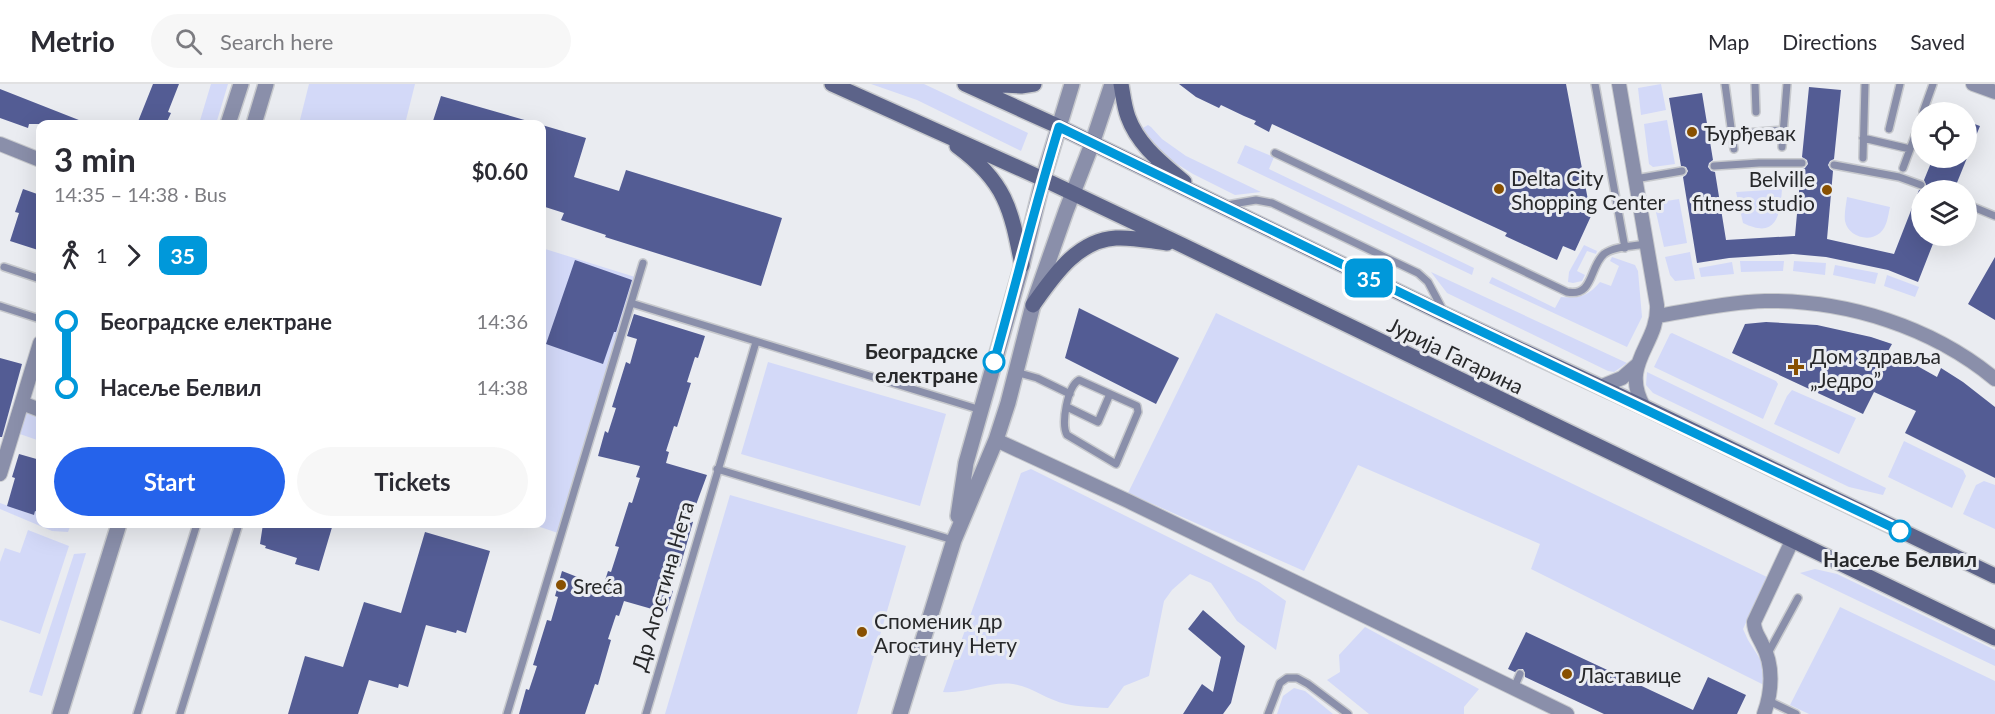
<!DOCTYPE html>
<html lang="en">
<head>
<meta charset="utf-8">
<style>
	:root { --surface:#fff; --page:#f7f7f7; --text:#2b2b33; --muted:#7c7c81; --line:#e1e1e2; --accent:#2563eb }
	body { margin:0; font-family:Lato,sans-serif; background:var(--page); color:var(--text); height:100vh; display:flex; flex-direction:column; font-size:22px; white-space:nowrap }
	* { box-sizing:border-box; margin:0 }
	p { font-size:20px; color:var(--muted) }
	.icon { flex:none; width:33px; height:33px; fill:none; stroke:currentColor; stroke-width:2; stroke-linecap:round; stroke-linejoin:round }
	.map { position:relative; flex:1; overflow:hidden }
	.panel { position:absolute; left:36px; top:36px; width:510px; height:408px; display:flex; flex-direction:column; background:var(--surface); border-radius:12px; box-shadow:0 6px 24px #0002 }
	.panel>* { flex:none }
	.badge { padding:0 12px; border-radius:9px; font-size:21px; line-height:39px }
	.fabs { position:absolute; left:1911px; top:18px; display:grid; gap:12px }
	.fabs a { display:grid; place-items:center; width:66px; height:66px; border-radius:50%; background:var(--surface); box-shadow:0 6px 24px #0002; font-size:30px }
	.map>.badge { position:absolute; translate:-50% -50%; box-shadow:0 0 0 3px #fff }
	.legs { display:flex; align-items:center; gap:9px; height:66px; padding:0 18px; font-size:20px }
	.legs p { margin-inline-start:auto }
	.summary { display:flex; align-items:center; justify-content:space-between; height:102px; padding:0 18px }
	h1 { font-size:33px; font-weight:700; line-height:45px }
	.action { display:flex; gap:12px; margin-top:auto; padding:12px 18px }
	.action a { flex:1; height:69px; border-radius:36px; background:var(--accent); color:#fff; font-size:24px; font-weight:700; line-height:69px; text-align:center }
	.action a+a { background:var(--page); color:var(--text) }
	ul { padding:0 18px; list-style:none }
	li { display:flex; align-items:center; gap:21px; height:66px; font-size:22px }
	li i { display:grid; place-items:center; width:9px; height:100%; margin:0 8px; background:currentColor }
	li i::after { content:''; width:15px; height:15px; margin:-8px; border:4px solid; border-radius:50%; background:var(--surface) }
	li p { margin-inline-start:auto }
	li:first-child i { background:linear-gradient(#0000 50%,currentColor 0) }
	li:last-child i { background:linear-gradient(currentColor 50%,#0000 0) }
	header { display:flex; align-items:center; gap:36px; box-sizing:border-box; height:84px; padding:0 30px; background:var(--surface); border-bottom:2px solid var(--line) }
	header strong { font-size:28px }
	nav { display:flex; gap:33px; margin-inline-start:auto; font-size:21px }
	.search { width:420px; height:54px; background:var(--page); display:flex; align-items:center; gap:15px; box-sizing:border-box; padding:0 21px; border-radius:33px; color:var(--muted); font-size:22px }
	.map>svg:first-child { display:block }
	.green { fill:#d3d9f8 }
	.building { fill:#535c94 }
	.lines { fill:none; stroke-linecap:round; stroke-linejoin:round }
	.service-casing { stroke:#c7c9cd; stroke-width:10 }
	.minor-casing { stroke:#c7c9cd; stroke-width:16 }
	.tertiary-casing { stroke:#c7c9cd; stroke-width:18 }
	.secondary-casing { stroke:#c7c9cd; stroke-width:18 }
	.service { stroke:#8a8faa; stroke-width:7 }
	.minor { stroke:#8a8faa; stroke-width:14 }
	.tertiary { stroke:#8a8faa; stroke-width:15 }
	.secondary { stroke:#5c6389; stroke-width:15 }
	.line-1-casing { stroke:#fff; stroke-width:14 }
	.line-1 { stroke:#0098da; stroke-width:9 }
	.poi-dot { fill:#885001; stroke:#eaecf1; stroke-width:2 }
	.stop-1-dot { fill:#fff; stroke:#0098da; stroke-width:3 }
	.labels { text-anchor:middle; dominant-baseline:central; stroke-width:6; stroke-linejoin:round; paint-order:stroke }
	.poi-label { font-size:21px; fill:#27282a; stroke:#eaecf1; text-anchor:start }
	.stop-label { font-size:21px; font-weight:bold; fill:#27282a; stroke:#eaecf1; text-anchor:end }
	.street-label { font-size:21px; fill:#27282a; stroke:#eaecf1 }
</style>
</head>
<body>
<header>
<strong>Metrio</strong>
<div class="search"><svg class="icon" aria-label="search" viewBox="0 0 24 24"><circle cx="10" cy="10" r="6"/><path d="M15 15l6 6"/></svg>Search here</div>
<nav><a>Map</a><a>Directions</a><a>Saved</a></nav>
</header>
<div class="map">
<svg width="1995" height="630" viewBox="0 0 1995 630">
	<rect width="100%" height="100%" fill="#eaecf1"/>
	<path class="green" d="M 211,0 L 228,0 L 216,40 L 199,40 Z
		M 309,0 L 415,0 L 405,40 L 299,40 Z
		M 871,0 L 924,0 L 1028,49 L 1021,67 L 917,16 Z
		M 1661,0 L 1666,26 L 1641,31 L 1638,4 Z
		M 1667,36 L 1675,80 L 1653,83 L 1649,80 L 1644,40 Z
		M 1148,41 L 1151,43 L 1162,55 L 1186,72 L 1261,108 L 1235,111 L 1193,90 L 1169,75 L 1155,62 L 1141,45 Z
		M 1245,61 L 1274,73 L 1269,85 L 1474,184 L 1472,191 L 1237,79 Z
		M 1782,105 C 1780,133 1776,155 1743,139 L 1736,108 Z
		M 1847,113 L 1890,123 C 1888,132 1887,143 1880,149 C 1868,159 1848,152 1845,137 C 1844,130 1846,121 1847,113 Z
		M 1679,115 L 1687,159 L 1664,163 L 1655,124 L 1660,118 Z
		M 1584,161 L 1597,167 L 1596,170 L 1587,167 L 1577,187 L 1585,191 L 1582,197 L 1573,199 L 1568,198 L 1569,188 Z
		M 542,164 L 635,193 L 558,449 L 531,440 L 542,440 Z
		M 1690,168 L 1695,195 L 1675,197 L 1670,191 L 1665,173 Z
		M 1612,173 L 1635,181 L 1638,187 L 1642,233 L 1627,263 L 1489,199 L 1492,193 L 1555,224 L 1561,213 C 1580,214 1587,213 1600,198 L 1611,202 L 1619,182 L 1610,177 Z
		M 1784,177 L 1783,187 L 1741,188 L 1740,177 Z
		M 1794,177 L 1826,179 L 1825,191 L 1793,187 Z
		M 1732,178 L 1734,190 L 1701,193 L 1699,184 Z
		M 1835,181 L 1878,189 L 1875,200 L 1833,191 Z
		M 1431,188 L 1627,279 L 1614,288 L 1608,287 L 1447,209 Z
		M 1887,191 L 1919,203 L 1915,213 L 1884,202 Z
		M 1216,229 L 1767,493 L 1743,545 L 1748,556 L 1765,583 L 1764,601 L 1531,485 L 1540,460 L 1358,381 L 1304,487 L 1128,409 Z
		M 1672,249 L 1776,297 L 1778,300 L 1763,335 L 1654,283 L 1670,250 Z
		M 768,278 L 946,330 L 920,422 L 741,370 Z
		M 1647,288 L 1886,404 L 1883,411 L 1849,403 L 1653,309 L 1646,301 Z
		M 1792,306 L 1856,334 L 1839,370 L 1774,340 L 1787,312 Z
		M 25,325 L 40,331 L 40,357 L 17,349 Z
		M 1904,357 L 1963,386 L 1966,392 L 1952,424 L 1888,393 Z
		M 1031,385 L 1259,498 L 1286,517 L 1276,566 L 1237,537 L 1211,499 L 1190,490 L 1172,506 L 1164,517 L 1149,592 L 1124,602 L 1108,624 C 1094,623 1079,623 1066,620 C 1047,616 1032,603 1013,600 C 989,597 967,610 943,608 L 1021,389 Z
		M 1984,397 L 1995,401 L 1995,445 L 1963,430 L 1976,401 Z
		M 730,411 L 906,462 L 857,630 L 665,630 Z
		M 0,419 L 34,431 L 35,427 L 40,429 L 40,440 L 71,440 L 68,448 L 52,447 L 0,425 Z
		M 28,446 L 69,462 L 40,550 L 0,536 L 0,478 L 5,464 L 20,469 Z
		M 86,469 L 42,612 L 29,608 L 74,470 Z
		M 1815,485 L 1837,490 L 1995,566 L 1995,582 L 1800,489 Z
		M 1840,523 L 1995,597 L 1995,630 L 1809,630 L 1790,621 Z
		M 1365,543 L 1479,605 L 1464,623 L 1464,630 L 1369,630 L 1327,596 L 1340,588 L 1339,571 Z
		M 1294,604 L 1305,607 L 1333,630 L 1277,630 L 1283,612 Z"/>
	<path class="building" d="M 153,0 L 179,0 L 168,28 L 171,29 L 166,40 L 137,40 Z
		M 1179,0 L 1566,0 L 1591,132 L 1575,167 L 1563,162 L 1557,176 L 1505,152 L 1507,149 L 1272,40 L 1269,48 L 1254,40 L 1256,37 L 1244,32 L 1221,21 L 1219,24 L 1196,13 Z
		M 1809,3 L 1841,6 L 1834,75 L 1830,77 L 1828,81 L 1830,85 L 1833,87 L 1827,155 L 1894,170 L 1919,106 L 1922,107 L 1922,152 L 1936,152 L 1918,198 L 1888,186 L 1826,173 L 1793,170 L 1729,174 L 1697,179 L 1683,93 L 1686,91 L 1688,87 L 1686,83 L 1681,82 L 1669,14 L 1702,9 L 1713,76 L 1709,79 L 1708,83 L 1711,87 L 1715,88 L 1726,156 L 1795,152 L 1801,85 L 1805,84 L 1808,80 L 1807,76 L 1802,73 Z
		M 0,5 L 89,40 L 29,40 L 28,44 L 0,34 Z
		M 441,12 L 528,37 L 528,40 L 432,40 Z
		M 1966,37 L 1980,42 L 1954,106 L 1922,106 L 1926,102 L 1924,96 L 1933,74 L 1966,74 Z
		M 542,41 L 586,54 L 574,93 L 619,107 L 626,86 L 782,134 L 761,202 L 605,153 L 606,151 L 561,136 L 564,129 L 542,122 Z
		M 23,105 L 40,111 L 40,158 L 38,166 L 10,157 L 19,129 L 15,128 Z
		M 1995,173 L 1995,236 L 1968,220 Z
		M 575,176 L 632,196 L 616,248 L 614,248 L 603,280 L 546,260 Z
		M 1079,224 L 1179,274 L 1156,320 L 1065,274 Z
		M 634,230 L 705,252 L 698,274 L 695,273 L 687,298 L 691,299 L 677,343 L 674,342 L 666,367 L 669,368 L 666,379 L 707,391 L 690,437 L 693,438 L 680,483 L 676,482 L 669,506 L 673,507 L 666,529 L 624,517 L 619,532 L 616,531 L 608,555 L 611,556 L 598,601 L 595,600 L 585,630 L 519,630 L 526,605 L 529,606 L 537,582 L 533,581 L 547,536 L 551,537 L 558,513 L 555,512 L 562,487 L 603,503 L 608,487 L 611,488 L 619,463 L 615,462 L 629,418 L 632,419 L 640,394 L 636,393 L 640,382 L 598,372 L 605,347 L 608,349 L 616,324 L 612,323 L 626,278 L 630,280 L 637,255 L 627,252 Z
		M 1766,238 L 1817,241 L 1871,253 L 1892,260 L 1887,269 L 1912,279 L 1937,293 L 1941,284 L 1963,298 L 1995,323 L 1995,394 L 1905,349 L 1916,327 L 1874,308 L 1863,330 L 1732,269 L 1745,240 Z
		M 0,274 L 22,280 L 2,353 L 0,353 Z
		M 19,370 L 40,376 L 40,429 L 35,427 L 34,431 L 7,422 L 15,394 L 12,393 Z
		M 263,440 L 333,440 L 319,487 L 295,480 L 297,474 L 265,464 L 266,462 L 260,460 Z
		M 425,448 L 490,467 L 466,549 L 457,546 L 456,549 L 426,541 L 408,603 L 399,600 L 398,604 L 369,596 L 358,630 L 288,630 L 305,572 L 343,583 L 364,518 L 401,529 Z
		M 1203,526 L 1245,562 L 1231,619 L 1223,630 L 1183,630 L 1202,600 L 1213,608 L 1221,573 L 1188,545 Z
		M 1526,548 L 1693,626 L 1708,593 L 1746,611 L 1737,630 L 1604,630 L 1525,593 L 1525,589 L 1523,585 L 1519,585 L 1515,588 L 1508,585 Z"/>
	<g class="lines">
		<defs>
			<path id="service" d="M 1595,0 L 1625,164
				M 1725,0 L 1734,65
				M 1755,0 L 1756,28
				M 1923,28 L 1933,0
				M 1889,45 L 1900,0
				M 1732,50 L 1783,46
				M 1863,54 L 1910,65
				M 1782,63 L 1787,0
				M 1275,69 L 1567,208 C 1594,213 1589,183 1604,170 C 1614,162 1635,162 1647,160
				M 1863,74 L 1865,0
				M 1834,81 L 1899,93 L 1921,101
				M 1714,82 L 1759,79 L 1802,79
				M 1903,84 L 1922,33
				M 1635,95 L 1682,87
				M 1966,120 L 1995,132
				M 1227,121 L 1256,116 L 1272,119 L 1418,189 L 1428,198 L 1443,226
				M 4,183 L 40,195
				M 631,219 L 981,326
				M 0,222 L 40,235
				M 1016,288 L 1037,294 L 1070,310
				M 1079,296 L 1137,322 L 1138,328 L 1116,380 L 1067,351 C 1061,340 1067,303 1079,296 Z
				M 1067,323 L 1098,338 L 1110,310
				M 717,385 L 953,456
				M 1767,571 L 1798,514
				M 1514,604 L 1520,590
				M 1769,617 L 1796,630
				M 137,630 L 197,440
				M 180,630 L 239,440
				M 507,630 L 643,179
				M 646,630 L 756,258
				M 1268,630 L 1280,599 L 1287,594 L 1297,594 L 1308,600 L 1348,630"/>
			<path id="minor" d="M 1619,0 L 1657,221 C 1659,261 1619,279 1644,323
				M 1973,0 L 1995,8
				M 0,60 L 40,76
				M 1657,232 C 1693,226 1729,218 1765,217 C 1847,216 1932,243 1995,295
				M 1600,303 L 1622,294 L 1637,281
				M 22,319 L 40,326
				M 996,356 L 1128,417 L 1567,630
				M 0,390 L 40,259
				M 1764,630 C 1772,608 1774,581 1762,560 C 1758,551 1754,548 1754,538 L 1792,457"/>
			<path id="tertiary" d="M 228,40 L 241,0
				M 254,40 L 266,0
				M 958,432 L 966,379 L 1022,181 L 1043,95 L 1072,0
				M 60,630 L 119,440
				M 900,630 L 954,456 L 996,356 L 1008,319 L 1033,221 L 1066,127 L 1092,60 L 1112,0"/>
			<path id="secondary" d="M 832,0 L 1043,95 L 1182,161 L 1995,554
				M 965,0 L 1053,40 L 1446,231 L 1644,323 L 1995,492
				M 980,0 L 1021,2 L 1034,0
				M 1121,0 C 1123,11 1124,22 1128,33 C 1138,61 1162,79 1184,98
				M 957,62 C 1006,98 1011,125 1022,181
				M 1033,221 C 1053,193 1077,156 1116,154 C 1133,153 1150,157 1167,159"/>
		</defs>
		<use href="#service" class="service-casing"/>
		<use href="#minor" class="minor-casing"/>
		<use href="#tertiary" class="tertiary-casing"/>
		<use href="#secondary" class="secondary-casing"/>
		<use href="#service" class="service"/>
		<use href="#minor" class="minor"/>
		<use href="#tertiary" class="tertiary"/>
		<use href="#secondary" class="secondary"/>
	</g>
	<g class="lines">
		<defs>
			<path id="line-1" d="M 994,278 C 1016,200 1035,121 1059,43 L 1428,222 L 1900,447"/>
		</defs>
		<use href="#line-1" class="line-1-casing"/>
		<use href="#line-1" class="line-1"/>
	</g>
	<g class="poi-dot">
		<circle cx="1692" cy="48" r="6"/>
		<circle cx="1499" cy="105" r="6"/>
		<circle cx="1827" cy="106" r="6"/>
		<path d="M1793 274h6v6h6v6h-6v6h-6v-6h-6v-6h6z"/>
		<circle cx="561" cy="501" r="6"/>
		<circle cx="862" cy="548" r="6"/>
		<circle cx="1567" cy="590" r="6"/>
	</g>
	<g class="stop-1-dot">
		<circle cx="994" cy="278" r="10"/>
		<circle cx="1900" cy="447" r="10"/>
	</g>
	<g class="labels">
		<g class="poi-label">
			<text x="1704" y="48">Ђурђевак</text>
			<text x="1511" y="93">Delta City<tspan x="1511" dy="24">Shopping Center</tspan></text>
			<text x="1815" y="94" text-anchor="end">Belville<tspan x="1815" dy="24">fitness studio</tspan></text>
			<text x="1810" y="271">Дом здравља<tspan x="1810" dy="24">„Једро”</tspan></text>
			<text x="573" y="501">Sreća</text>
			<text x="874" y="536">Споменик др<tspan x="874" dy="24">Агостину Нету</tspan></text>
			<text x="1579" y="590">Ластавице</text>
		</g>
		<g class="stop-label">
			<text x="978" y="266">Београдске<tspan x="978" dy="24">електране</tspan></text>
			<text x="1900" y="474" text-anchor="middle">Насеље Белвил</text>
		</g>
		<g class="street-label">
			<text transform="translate(1456 271) rotate(26)">Јурија Гагарина</text>
			<text transform="translate(662 502) rotate(-74)">Др Агостина Нета</text>
		</g>
	</g>
</svg>
<div class="fabs">
<a><svg class="icon" aria-label="locate" viewBox="0 0 24 24"><circle cx="12" cy="12" r="6"/><path d="M12 2v4M12 18v4M2 12h4M18 12h4"/></svg></a>
<a><svg class="icon" aria-label="layers" viewBox="0 0 24 24"><path d="M12 4l9 5-9 5-9-5zM3 14l9 5 9-5"/></svg></a>
</div>
<b class="badge" style="left:1369px;top:194px;background:#0098da;color:#fff">35</b>
<section class="panel">
<div class="summary"><div><h1>3 min</h1><p>14:35 – 14:38 · Bus</p></div><b>$0.60</b></div>
<div class="legs"><svg class="icon" aria-label="walk" viewBox="0 0 24 24"><circle cx="13" cy="4" r="2"/><path d="M13 8l-2 6 4 7M11 14l-3 7M7 12l3-4h3l4 4"/></svg>1<svg class="icon" aria-label="forward" viewBox="0 0 24 24"><path d="M9 5l7 7-7 7"/></svg><b class="badge" style="background:#0098da;color:#fff">35</b></div>
<ul>
<li><i style="color:#0098da"></i><b>Београдске електране</b><p>14:36</p></li>
<li><i style="color:#0098da"></i><b>Насеље Белвил</b><p>14:38</p></li>
</ul>
<div class="action"><a>Start</a><a>Tickets</a></div>
</section>
</div>
</body>
</html>
